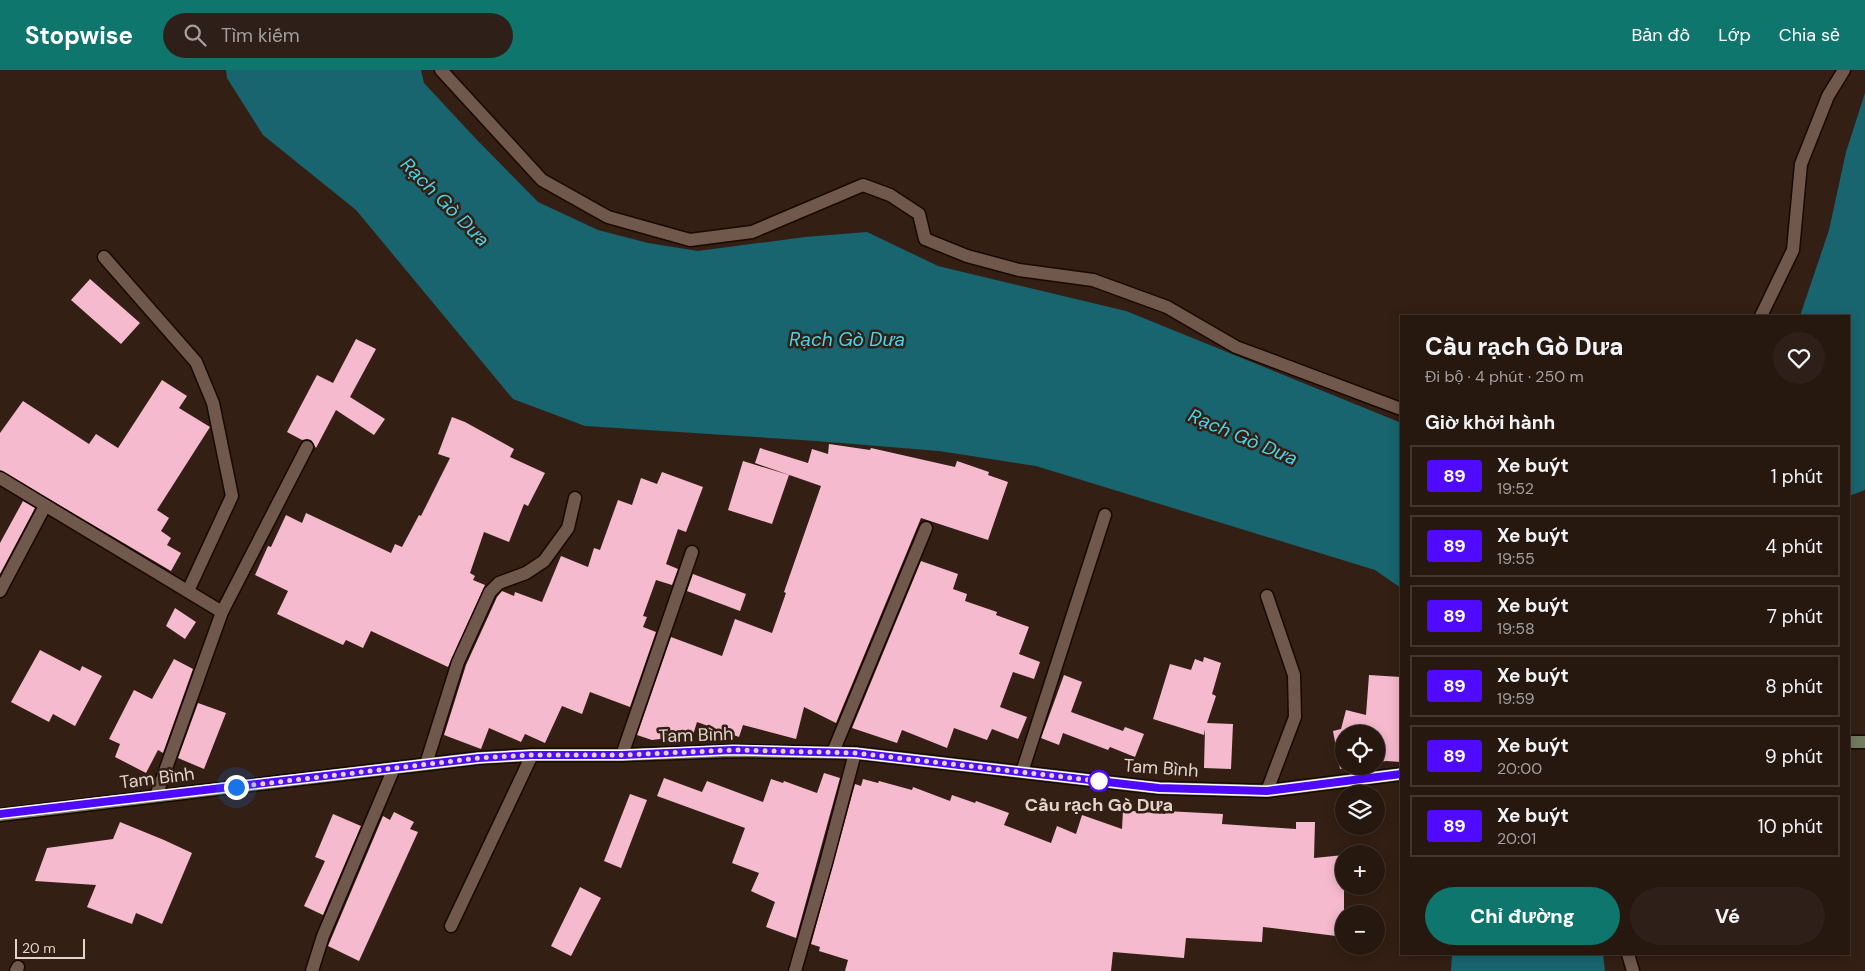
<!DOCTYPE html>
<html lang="vi">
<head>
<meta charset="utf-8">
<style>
	:root { --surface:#26170f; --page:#2e2018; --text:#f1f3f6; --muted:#a49f9e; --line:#42362f; --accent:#0f766e }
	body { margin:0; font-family:"DM Sans",sans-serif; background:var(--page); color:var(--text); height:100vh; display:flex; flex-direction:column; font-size:19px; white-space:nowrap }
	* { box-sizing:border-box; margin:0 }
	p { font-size:16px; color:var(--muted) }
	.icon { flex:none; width:28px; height:28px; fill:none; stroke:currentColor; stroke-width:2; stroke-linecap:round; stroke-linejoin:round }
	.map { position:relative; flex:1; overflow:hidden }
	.drawer { position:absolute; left:1400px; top:245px; width:450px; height:640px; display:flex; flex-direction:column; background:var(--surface); border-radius:0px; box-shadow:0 2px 12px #0003,0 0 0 1px var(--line) }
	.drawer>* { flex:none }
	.badge { padding:0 10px; border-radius:4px; font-size:18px; line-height:32px }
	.buttons { position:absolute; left:1335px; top:655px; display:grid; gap:10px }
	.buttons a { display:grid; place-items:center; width:50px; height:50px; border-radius:50%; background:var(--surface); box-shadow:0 2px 12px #0003,0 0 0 1px var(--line); font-size:25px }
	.scale { position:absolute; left:15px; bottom:12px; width:70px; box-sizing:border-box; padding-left:5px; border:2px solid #e2d3cc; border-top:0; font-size:14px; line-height:18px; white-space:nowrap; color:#e2d3cc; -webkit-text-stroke:4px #331f14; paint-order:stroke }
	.you { position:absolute; width:25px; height:25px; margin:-12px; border:4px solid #fff; border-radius:50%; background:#1a73e8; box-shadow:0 0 0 8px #1a73e833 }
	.map>.badge { position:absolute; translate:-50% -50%; box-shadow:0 0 0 2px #fff }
	h2 { padding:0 25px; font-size:19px; line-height:45px }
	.round { display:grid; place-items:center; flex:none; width:52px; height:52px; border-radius:26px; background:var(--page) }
	.overview { display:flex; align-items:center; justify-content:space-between; height:85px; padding:0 25px }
	h1 { font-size:24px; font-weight:800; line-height:38px }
	.cta { display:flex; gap:10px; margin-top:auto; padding:10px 25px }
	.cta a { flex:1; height:58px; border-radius:30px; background:var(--accent); color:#fff; font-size:20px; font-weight:800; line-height:58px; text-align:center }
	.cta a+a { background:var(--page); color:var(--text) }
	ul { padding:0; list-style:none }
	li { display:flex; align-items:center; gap:15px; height:62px; margin:0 10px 8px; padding:0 15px; border:2px solid var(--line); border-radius:0px }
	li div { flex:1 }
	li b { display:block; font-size:19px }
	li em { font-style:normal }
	li .badge { min-width:55px; font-weight:700; text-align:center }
	header { display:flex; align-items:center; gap:30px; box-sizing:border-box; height:70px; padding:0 25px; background:var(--accent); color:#fff }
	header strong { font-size:24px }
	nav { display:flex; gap:28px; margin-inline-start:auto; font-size:18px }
	.search { width:350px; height:45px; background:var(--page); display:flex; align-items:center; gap:12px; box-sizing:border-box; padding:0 18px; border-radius:28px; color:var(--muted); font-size:19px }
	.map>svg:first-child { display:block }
	.water { fill:#186570 }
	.building { fill:#f6bacf }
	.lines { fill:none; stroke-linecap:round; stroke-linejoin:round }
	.lane-casing { stroke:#1a0802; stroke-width:15 }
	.street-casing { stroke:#1a0802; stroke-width:15 }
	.secondary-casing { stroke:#1a0802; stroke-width:15 }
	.lane { stroke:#70584c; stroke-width:12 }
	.street { stroke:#70584c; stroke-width:12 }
	.secondary { stroke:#727c5f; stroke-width:12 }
	.line-casing { stroke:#fff; stroke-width:11 }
	.line { stroke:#4f0aff; stroke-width:8 }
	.walk { stroke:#e2d3cc; stroke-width:5; stroke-dasharray:0 9 }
	.stop-dot { fill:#fff; stroke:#4f0aff; stroke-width:2.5 }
	.labels { text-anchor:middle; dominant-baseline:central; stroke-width:5; stroke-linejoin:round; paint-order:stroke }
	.street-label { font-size:18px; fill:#e2d3cc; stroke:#331f14 }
	.stop-label { font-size:18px; font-weight:bold; fill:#e2d3cc; stroke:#331f14 }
	.water-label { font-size:19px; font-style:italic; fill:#47d5eb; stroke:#331f14 }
</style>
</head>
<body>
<header>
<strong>Stopwise</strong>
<div class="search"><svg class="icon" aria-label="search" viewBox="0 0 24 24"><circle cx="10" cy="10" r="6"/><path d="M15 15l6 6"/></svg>Tìm kiếm</div>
<nav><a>Bản đồ</a><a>Lớp</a><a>Chia sẻ</a></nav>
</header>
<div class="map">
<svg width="1865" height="901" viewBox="0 0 1865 901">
	<rect width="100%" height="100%" fill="#331f14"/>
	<path class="water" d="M 226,0 L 421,0 L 424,13 L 477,70 L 538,132 L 598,160 L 648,173 L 698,181 L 805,167 L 867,162 L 938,196 L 1126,241 L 1399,352 L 1401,354 L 1401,518 L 1375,500 L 1036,396 L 939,381 L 816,371 L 585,356 L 513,329 L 356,140 L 263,65 L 227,8 Z
		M 1865,23 L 1865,420 L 1849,426 L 1849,246 L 1800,246 L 1829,160 L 1846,82 Z
		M 1452,884 L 1603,884 L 1605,901 L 1451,901 Z"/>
	<path class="building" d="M 90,209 L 140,253 L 121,274 L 71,230 Z
		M 356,269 L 376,279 L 350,327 L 385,349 L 374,365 L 336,340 L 316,378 L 311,370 L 307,369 L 302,370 L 287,362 L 317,305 L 333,313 Z
		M 162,310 L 187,326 L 179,338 L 210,357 L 157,440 L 169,448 L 161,461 L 171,468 L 167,475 L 181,483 L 171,501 L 0,400 L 0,363 L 23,331 L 89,374 L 96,364 L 118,378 Z
		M 452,347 L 465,352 L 514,379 L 510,387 L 545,403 L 528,436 L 524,434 L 509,472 L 484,462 L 470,503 L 475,506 L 473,510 L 485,515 L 448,597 L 371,561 L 363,578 L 346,570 L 343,575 L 277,544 L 288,521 L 255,505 L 268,476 L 271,477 L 286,445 L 302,453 L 306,443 L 391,483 L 395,474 L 402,477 L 419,445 L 421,446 L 450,388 L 438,384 Z
		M 829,374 L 870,380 L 871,378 L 955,397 L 957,391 L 989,402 L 988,405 L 1008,412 L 988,470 L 921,448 L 836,653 L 804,637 L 796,669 L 743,655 L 739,667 L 697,652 L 693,665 L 652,670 L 637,665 L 671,567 L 722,586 L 735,549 L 772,563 L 786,523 L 784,522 L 821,416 L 755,393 L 760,378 L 808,393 L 812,379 L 828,384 Z
		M 743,391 L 789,405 L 772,454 L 728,440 Z
		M 662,402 L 703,417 L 686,462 L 678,459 L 666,494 L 678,499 L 672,515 L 656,510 L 643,546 L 647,547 L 643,557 L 656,562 L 630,637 L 590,622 L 582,644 L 562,636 L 545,673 L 525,664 L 521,672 L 489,658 L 481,679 L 444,665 L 466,595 L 497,527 L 502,521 L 514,526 L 515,522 L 542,532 L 561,486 L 588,497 L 594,478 L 600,480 L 618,430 L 632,435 L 641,408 L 657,414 Z
		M 23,431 L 35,438 L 0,504 L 0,473 Z
		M 921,491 L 958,504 L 953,519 L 967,524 L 965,531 L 997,542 L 996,545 L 1029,557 L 1019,584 L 1040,592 L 1034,609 L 1013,602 L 1000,637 L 1027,647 L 1018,669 L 992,659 L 987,670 L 954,658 L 947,678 L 902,660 L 897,673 L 852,658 Z
		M 693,504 L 746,524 L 740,541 L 687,521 Z
		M 175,538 L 196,552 L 185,569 L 166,556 Z
		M 40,580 L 80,601 L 82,596 L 102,606 L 75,656 L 53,644 L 49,652 L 11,632 Z
		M 1204,587 L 1221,593 L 1212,624 L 1216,626 L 1207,653 L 1233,654 L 1231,699 L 1204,698 L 1205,659 L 1204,665 L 1153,649 L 1170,594 L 1191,600 L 1195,589 L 1203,592 Z
		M 174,589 L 193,599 L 163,683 L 158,680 L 146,703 L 115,687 L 120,674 L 109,669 L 134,620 L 152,629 Z
		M 1064,605 L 1082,612 L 1071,642 L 1123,661 L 1125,657 L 1144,664 L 1135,687 L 1110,677 L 1108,680 L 1063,663 L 1059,675 L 1041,668 Z
		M 1369,605 L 1401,607 L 1401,692 L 1386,691 L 1376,693 L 1376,664 L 1344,664 L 1344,696 L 1356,696 L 1340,699 L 1333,661 L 1341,659 L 1346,640 L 1366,645 Z
		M 198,633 L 226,643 L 204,699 L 178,688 Z
		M 824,703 L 840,708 L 796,868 L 766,857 L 775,832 L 751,821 L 759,803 L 732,793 L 745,758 L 657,726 L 664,708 L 702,722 L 707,711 L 763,732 L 771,709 L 783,713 L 784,711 L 817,723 Z
		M 863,709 L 878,713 L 879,711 L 912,720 L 913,717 L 950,731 L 952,725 L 975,733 L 976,731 L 1009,743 L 1004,755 L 1051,773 L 1057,756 L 1076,764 L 1082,745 L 1122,759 L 1123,740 L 1165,744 L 1165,741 L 1223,744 L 1222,754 L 1296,759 L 1296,752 L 1315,752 L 1314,788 L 1344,785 L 1344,867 L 1263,857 L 1262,872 L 1186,868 L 1184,888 L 1113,882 L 1111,901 L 845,901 L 848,890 L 819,881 L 820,877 L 811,874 L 855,714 L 861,716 Z
		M 630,724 L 647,730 L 621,798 L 604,791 Z
		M 394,742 L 414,752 L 410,759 L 418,762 L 359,891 L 328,876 L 383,746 L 390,750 Z
		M 333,744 L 361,756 L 323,845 L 304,836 L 325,791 L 315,787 Z
		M 120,752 L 164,770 L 192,783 L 162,854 L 136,843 L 132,854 L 87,837 L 96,815 L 35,811 L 47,778 L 113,769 Z
		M 580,817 L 601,828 L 571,886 L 551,876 Z"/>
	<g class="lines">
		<defs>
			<path id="lane" d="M 104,187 L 196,292 L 213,333 L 232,426 L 188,521
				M 1267,526 L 1294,605 L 1295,647 L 1267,721
				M 222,542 L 307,377
				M 833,682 L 926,458"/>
			<path id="street" d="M 441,0 L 542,110 L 608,147 L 690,170 L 752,162 L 863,115 L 890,125 L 919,144 L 925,169 L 967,186 L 1019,200 L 1093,210 L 1167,237 L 1236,277 L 1401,339
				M 1761,246 L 1793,180 L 1801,94 L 1828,26 L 1844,0
				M 0,408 L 222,542 L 156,726
				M 0,521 L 45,436
				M 622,685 L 692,482
				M 426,694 L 458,592 L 490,522 L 499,513 L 526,503 L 544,491 L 568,458 L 575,428
				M 1022,702 L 1105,445
				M 451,856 L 532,685
				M 1628,884 L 1633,901
				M 16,901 L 18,897
				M 312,901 L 323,866 L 394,698
				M 795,901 L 826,793 L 855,683"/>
			<path id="secondary" d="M 1849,672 L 1865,672
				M 0,745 L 479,688 L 532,685 L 622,685 L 733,681 L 855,683 L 1159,718 L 1267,721 L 1401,704"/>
		</defs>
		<use href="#lane" class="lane-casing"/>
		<use href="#street" class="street-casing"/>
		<use href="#secondary" class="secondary-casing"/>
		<use href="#lane" class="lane"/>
		<use href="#street" class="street"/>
		<use href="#secondary" class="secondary"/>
	</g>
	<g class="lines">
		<defs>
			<path id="line" d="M 0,744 L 479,688 L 532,685 L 622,685 L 733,680 L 855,683 L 1159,718 L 1267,721 L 1401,704"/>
		</defs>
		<use href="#line" class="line-casing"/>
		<use href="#line" class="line"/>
		<path class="walk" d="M 236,717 L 479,688 L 532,685 L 622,685 L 733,680 L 855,683 L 1099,711"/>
	</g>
	<circle class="stop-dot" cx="1099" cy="711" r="10"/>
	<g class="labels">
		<g class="street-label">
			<text transform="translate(696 665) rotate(-2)">Tam Bình</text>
			<text transform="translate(1161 698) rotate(4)">Tam Bình</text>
			<text transform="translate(157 708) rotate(-7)">Tam Bình</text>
		</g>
		<g class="stop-label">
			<text x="1099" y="735">Cầu rạch Gò Dưa</text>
		</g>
		<g class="water-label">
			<text transform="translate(445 132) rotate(45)">Rạch Gò Dưa</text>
			<text x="847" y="269">Rạch Gò Dưa</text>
			<text transform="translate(1243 367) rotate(23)">Rạch Gò Dưa</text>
		</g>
	</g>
</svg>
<div class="buttons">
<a><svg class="icon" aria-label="locate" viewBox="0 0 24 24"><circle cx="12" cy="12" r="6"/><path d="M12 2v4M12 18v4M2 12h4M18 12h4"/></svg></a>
<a><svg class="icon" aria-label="layers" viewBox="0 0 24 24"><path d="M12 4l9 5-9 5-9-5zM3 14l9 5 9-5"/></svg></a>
<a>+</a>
<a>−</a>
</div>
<div class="scale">20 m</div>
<div class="you" style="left:236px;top:717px"></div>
<section class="drawer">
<div class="overview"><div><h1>Cầu rạch Gò Dưa</h1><p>Đi bộ · 4 phút · 250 m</p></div><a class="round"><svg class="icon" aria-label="heart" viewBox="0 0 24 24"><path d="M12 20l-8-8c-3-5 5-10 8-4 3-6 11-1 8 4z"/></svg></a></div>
<h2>Giờ khởi hành</h2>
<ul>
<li><span class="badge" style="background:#4f0aff;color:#fff">89</span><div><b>Xe buýt</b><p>19:52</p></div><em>1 phút</em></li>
<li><span class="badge" style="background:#4f0aff;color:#fff">89</span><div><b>Xe buýt</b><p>19:55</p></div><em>4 phút</em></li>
<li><span class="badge" style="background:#4f0aff;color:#fff">89</span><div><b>Xe buýt</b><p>19:58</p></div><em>7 phút</em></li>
<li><span class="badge" style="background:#4f0aff;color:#fff">89</span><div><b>Xe buýt</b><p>19:59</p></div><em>8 phút</em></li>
<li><span class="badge" style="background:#4f0aff;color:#fff">89</span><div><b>Xe buýt</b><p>20:00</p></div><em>9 phút</em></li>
<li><span class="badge" style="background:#4f0aff;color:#fff">89</span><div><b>Xe buýt</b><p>20:01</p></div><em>10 phút</em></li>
</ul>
<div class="cta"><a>Chỉ đường</a><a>Vé</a></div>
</section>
</div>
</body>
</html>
